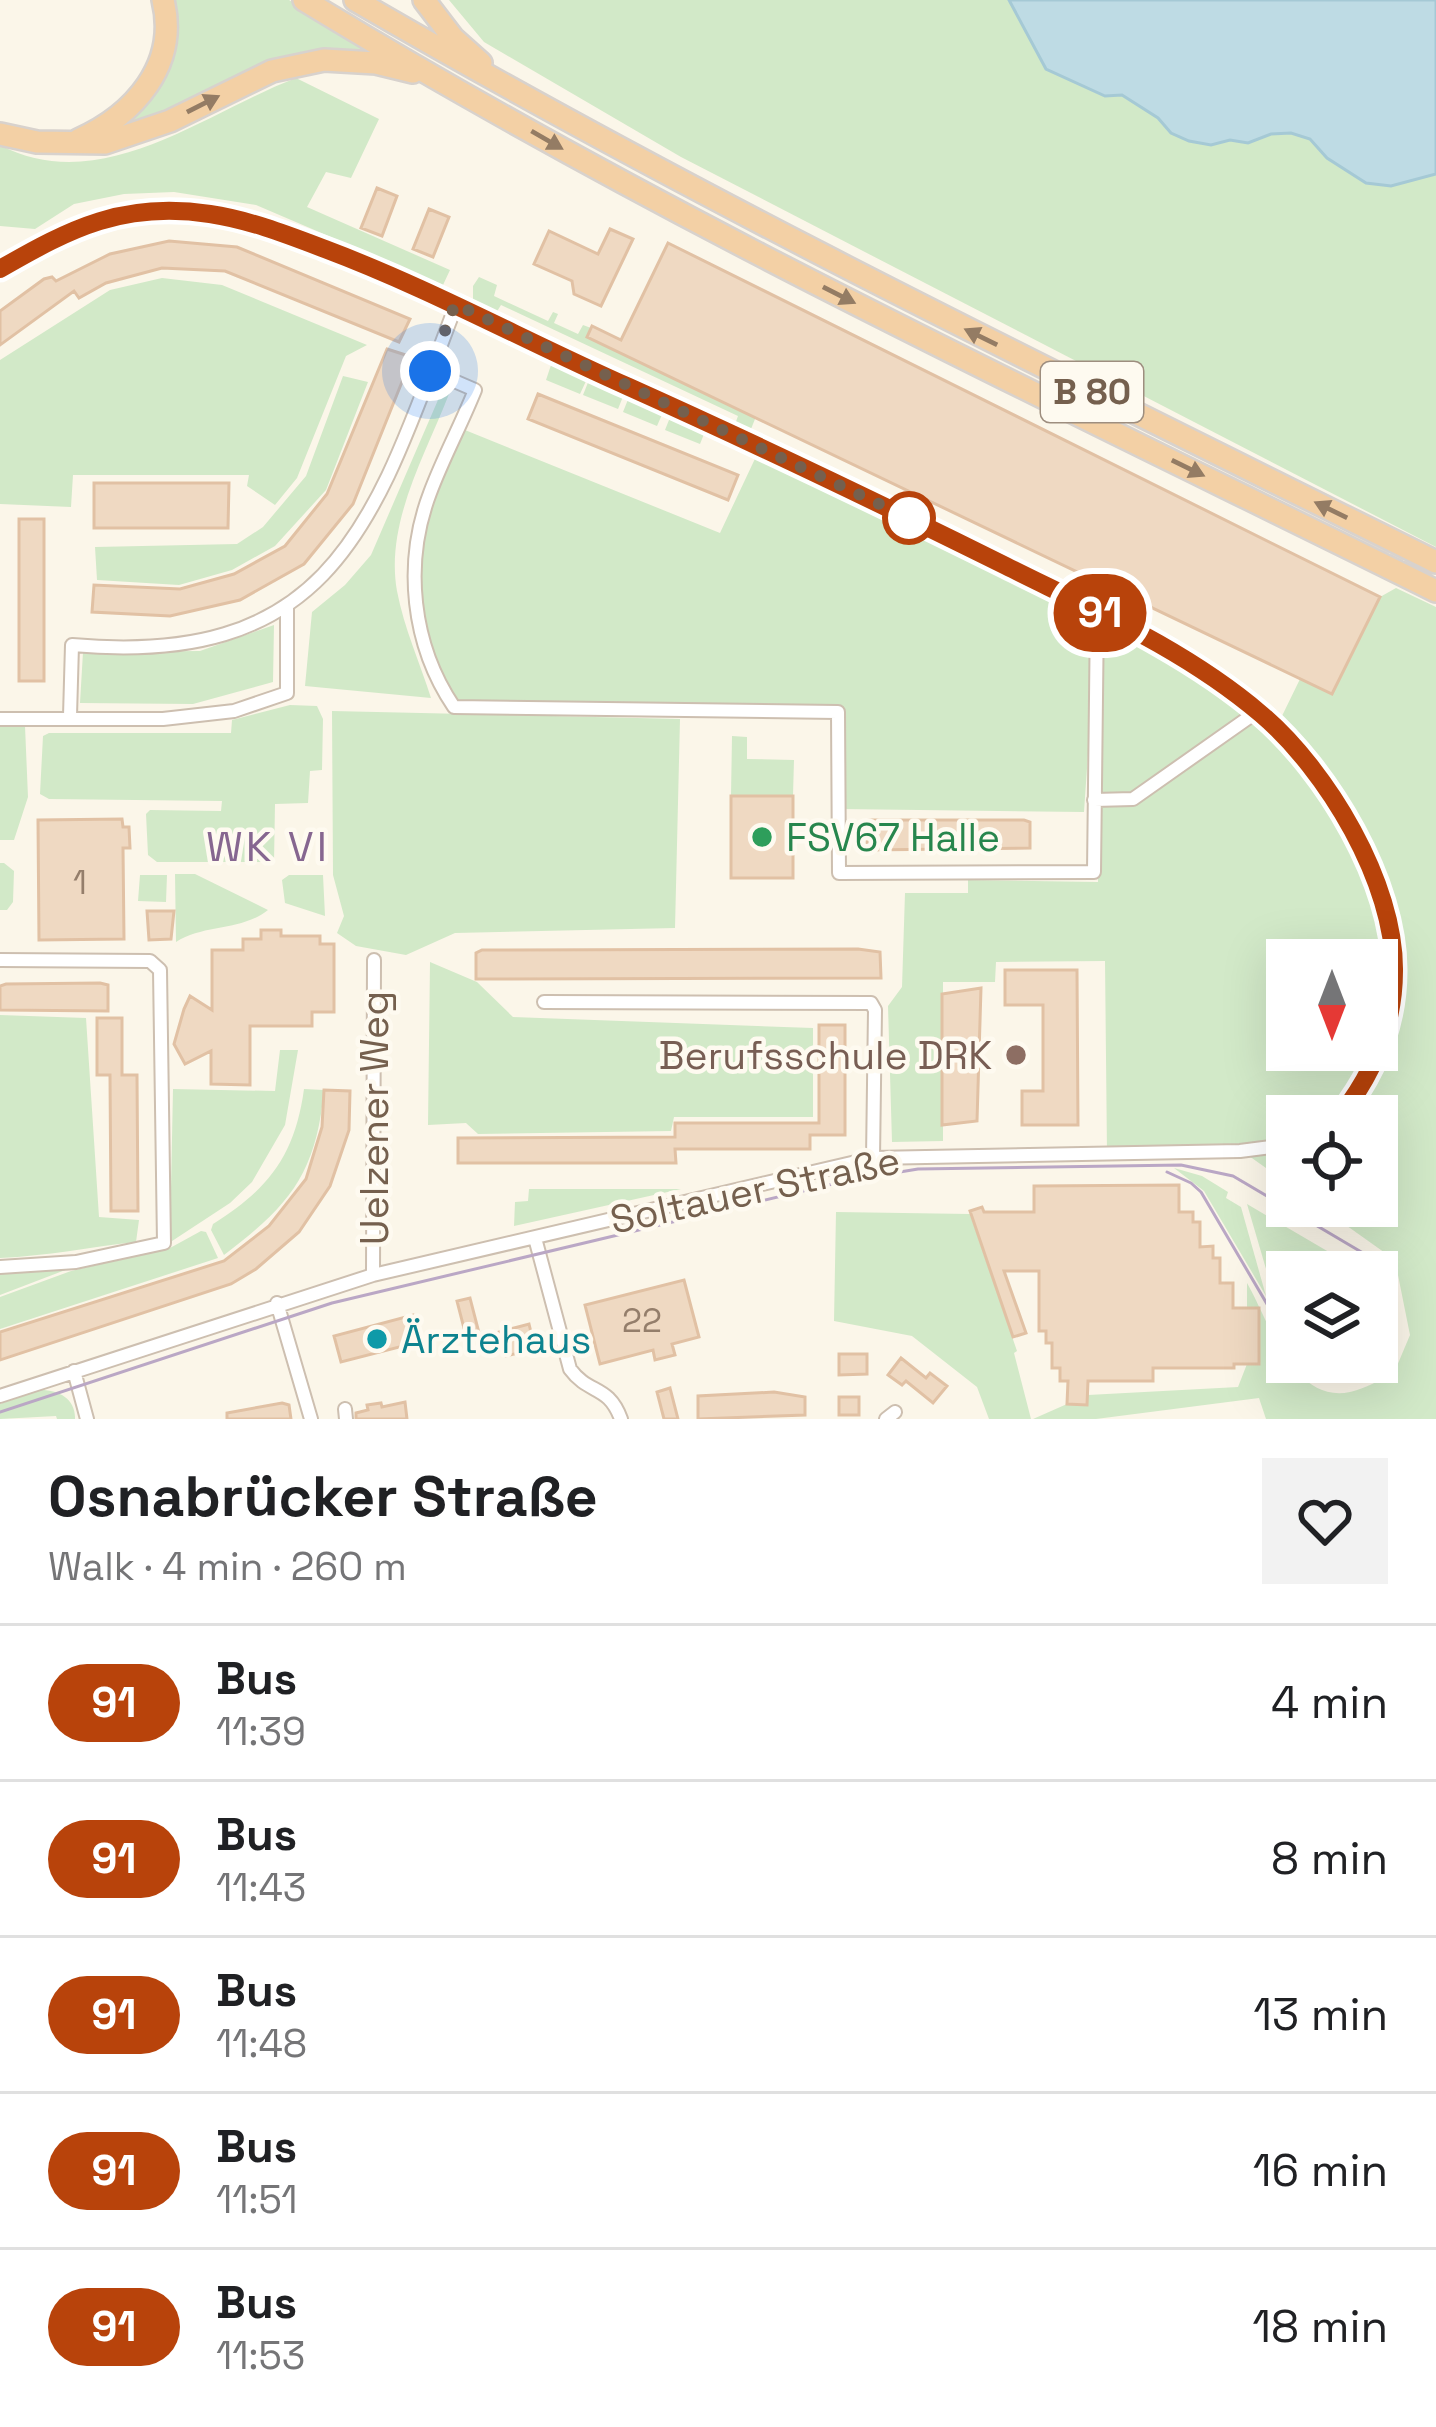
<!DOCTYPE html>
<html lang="en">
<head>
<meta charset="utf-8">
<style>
	:root { --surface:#fff; --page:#f2f2f2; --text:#202124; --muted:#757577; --line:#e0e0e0 }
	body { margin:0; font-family:"Space Grotesk",sans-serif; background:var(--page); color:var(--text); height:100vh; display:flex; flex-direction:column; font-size:45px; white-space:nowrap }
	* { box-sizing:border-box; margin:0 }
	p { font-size:39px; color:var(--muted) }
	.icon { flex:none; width:66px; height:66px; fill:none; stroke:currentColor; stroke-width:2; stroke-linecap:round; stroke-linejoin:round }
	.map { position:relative; height:1419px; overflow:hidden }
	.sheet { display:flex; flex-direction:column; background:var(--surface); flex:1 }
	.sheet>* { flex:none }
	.badge { padding:0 24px; border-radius:39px; font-size:42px; line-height:78px }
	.needle { width:78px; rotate:180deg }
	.controls { position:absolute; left:1266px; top:939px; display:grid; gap:24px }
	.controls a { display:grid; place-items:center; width:132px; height:132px; border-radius:0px; background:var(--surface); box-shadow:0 12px 48px #0002; font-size:60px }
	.you { position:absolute; width:60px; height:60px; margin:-30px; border:9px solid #fff; border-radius:50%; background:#1a73e8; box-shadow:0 0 0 18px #1a73e833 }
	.map>.badge { position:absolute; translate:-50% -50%; box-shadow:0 0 0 6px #fff }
	.round { display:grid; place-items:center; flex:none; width:126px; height:126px; border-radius:0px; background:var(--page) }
	.head { display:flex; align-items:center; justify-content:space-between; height:204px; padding:0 48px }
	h1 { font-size:57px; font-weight:600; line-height:90px }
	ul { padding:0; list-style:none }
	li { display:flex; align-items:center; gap:36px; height:156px; padding:0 48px; border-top:3px solid var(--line) }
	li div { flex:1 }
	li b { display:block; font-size:45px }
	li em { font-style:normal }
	li .badge { min-width:132px; font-weight:700; text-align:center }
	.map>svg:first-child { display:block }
	.green { fill:#d2e9c8; fill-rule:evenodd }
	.water { fill:#bedbe4; stroke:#a5c9d5; stroke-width:3 }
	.building { fill:#efd9c2; stroke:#e1c1a4; stroke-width:3 }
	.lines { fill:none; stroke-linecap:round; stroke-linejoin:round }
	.minor-casing { stroke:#cdbfb0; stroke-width:16 }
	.trunk-casing { stroke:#d8d2cd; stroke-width:26 }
	.minor { stroke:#fff; stroke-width:12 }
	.trunk { stroke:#f3d0a5; stroke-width:21 }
	.tram { stroke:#baa7c5; stroke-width:3 }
	.oneway { fill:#947c64 }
	.line-casing { stroke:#fff; stroke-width:27 }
	.line { stroke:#b8430b; stroke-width:18 }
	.walk { stroke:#75604e; stroke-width:12; stroke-dasharray:0 21.6 }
	.stop-dot { fill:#fff; stroke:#b8430b; stroke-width:6 }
	.leisure-dot { fill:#2e9e5b; stroke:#fefaf0; stroke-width:4.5 }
	.education-dot { fill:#8d6e63; stroke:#fefaf0; stroke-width:4.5 }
	.culture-dot { fill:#0f9aa8; stroke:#fefaf0; stroke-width:4.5 }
	.labels { text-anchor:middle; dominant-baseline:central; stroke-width:9; stroke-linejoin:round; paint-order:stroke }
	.number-label { font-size:33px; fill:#947e6b }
	.shield { fill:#fefaf0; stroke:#9e8e7f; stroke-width:3 }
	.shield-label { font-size:36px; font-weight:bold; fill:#75604e }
	.leisure-label { font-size:39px; fill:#27864d; stroke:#fefaf0; text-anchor:start }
	.education-label { font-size:39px; fill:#785e54; stroke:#fefaf0; text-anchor:end }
	.street-label { font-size:39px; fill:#75604e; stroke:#fefaf0 }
	.culture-label { font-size:39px; fill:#0d838f; stroke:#fefaf0; text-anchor:start }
	.neighbourhood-label { font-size:42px; letter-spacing:3px; fill:#866690; stroke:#fefaf0 }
</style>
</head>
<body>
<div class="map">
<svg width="1436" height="1419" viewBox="0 0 1436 1419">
	<rect width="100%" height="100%" fill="#fbf6e9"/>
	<path class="green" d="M 171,0 L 289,0 L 383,58 L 324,52 L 108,134 C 162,94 181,69 171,0 Z
		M 449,0 L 1009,0 L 1046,69 L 1105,96 L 1122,95 L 1158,118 L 1171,133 L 1211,145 L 1230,140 L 1248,143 L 1271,134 L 1291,133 L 1310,139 L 1327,158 L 1391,186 L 1436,174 L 1436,547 L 681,157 L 484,42 Z
		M 296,78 L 379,119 L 351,178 L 326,172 L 307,207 L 450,270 L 443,285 L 256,205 L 174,192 L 124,194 L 74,204 L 35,229 L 0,226 L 0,145 C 101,198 204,113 296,78 Z
		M 479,277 L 497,285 L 494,296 L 548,321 L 553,312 L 558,314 L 554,323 L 578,334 L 583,325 L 591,328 L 588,337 L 752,415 L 759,409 L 751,429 L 734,427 L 738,416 L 501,305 L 496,313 L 473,302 L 473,286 Z
		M 162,278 L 222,285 L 367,345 L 346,356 L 297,478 L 275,505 L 247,486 L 249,475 L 73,475 L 71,507 L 0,504 L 0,360 L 110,290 Z
		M 551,365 L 587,379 L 580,394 L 546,380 Z
		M 343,376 L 368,382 L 326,490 L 275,546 L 232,570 L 179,585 L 97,580 L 95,547 L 237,544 L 263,527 L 306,476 Z
		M 589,380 L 624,394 L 618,409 L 583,395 Z
		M 441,393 L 449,394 C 425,456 385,523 397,591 C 404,628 420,663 431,698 L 305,686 L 312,612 L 345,585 L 371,555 Z
		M 629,397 L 664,410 L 657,426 L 623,412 Z
		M 671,415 L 706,429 L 700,444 L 665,430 Z
		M 460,428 L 720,533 L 761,446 L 1199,665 L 1309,762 L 1281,718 L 1300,679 L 1332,694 L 1380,597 L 1396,588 L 1436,607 L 1436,1419 L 1266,1419 L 1259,1398 L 1096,1419 L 1033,1419 L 1067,1404 L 1087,1405 L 1088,1395 L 1238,1387 L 1247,1364 L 1259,1363 L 1259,1309 L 1247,1308 L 1247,1283 C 1269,1321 1293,1404 1350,1392 C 1365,1389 1381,1379 1394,1373 L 1410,1335 L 1395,1260 L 1319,1206 L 1377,1206 L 1377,1116 L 1287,1116 L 1287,1183 L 1242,1151 L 1107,1153 L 1105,961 L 996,962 L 995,982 L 943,982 L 943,1141 L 892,1142 L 888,1006 L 902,987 L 905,893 L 968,893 L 968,880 L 1098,882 L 1096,637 L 1084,812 L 840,809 L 838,713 L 454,707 L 434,675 L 413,561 L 428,497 ZM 1287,960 L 1377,960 L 1377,1050 L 1287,1050 Z
		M 274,625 L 273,682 L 193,704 L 80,703 L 83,652 L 200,651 Z
		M 290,705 L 317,706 L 323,719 L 322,770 L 310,771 L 308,803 L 275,804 L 274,862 L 157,862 L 148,855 L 146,814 L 150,810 L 221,811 L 222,801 L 49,799 L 40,794 L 43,736 L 49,733 L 231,733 L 232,720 Z
		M 332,711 L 680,719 L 675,928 L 455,933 L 406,955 L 356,946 L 337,933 L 344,916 L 333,875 Z
		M 25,726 L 28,797 L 14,840 L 0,840 L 0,727 Z
		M 732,736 L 747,737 L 747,759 L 794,760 L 793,796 L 731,796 Z
		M 4,863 L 14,871 L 13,902 L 7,910 L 0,910 L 0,863 Z
		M 175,874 L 195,874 L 268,910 C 242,931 204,924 176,942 Z
		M 140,875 L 167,875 L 166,902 L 138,901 Z
		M 289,875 L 323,875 L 325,916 L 285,903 L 282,880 Z
		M 430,962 L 477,982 L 513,1017 L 813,1028 L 813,1117 L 674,1117 L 671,1131 L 478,1134 L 466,1123 L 428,1125 Z
		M 0,1015 L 86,1018 L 99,1217 L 139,1220 L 136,1242 C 90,1247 47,1256 0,1258 Z
		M 280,1050 L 298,1050 L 285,1125 L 252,1182 L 230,1203 L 169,1243 L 150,1251 L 68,1269 L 0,1295 L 0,1273 L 67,1267 L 170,1236 L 173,1089 L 275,1091 Z
		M 304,1089 L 324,1090 C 316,1174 290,1205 224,1255 L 211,1230 L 213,1224 C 269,1189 295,1155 304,1089 Z
		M 1174,1168 L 1202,1176 L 1228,1192 L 1226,1198 L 1241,1207 L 1266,1296 L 1204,1191 Z
		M 529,1189 L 681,1189 L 514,1226 L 515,1202 L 528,1201 Z
		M 1247,1204 L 1363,1272 L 1287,1272 L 1287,1324 L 1276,1303 Z
		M 836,1212 L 970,1214 L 1017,1351 L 1014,1353 L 1031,1419 L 989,1419 L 977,1387 L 912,1336 L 834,1321 Z
		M 201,1231 L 206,1232 L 218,1258 L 0,1329 L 0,1297 L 71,1271 L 170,1248 Z
		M 1378,1281 C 1427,1337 1362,1411 1308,1362 L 1377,1362 Z
		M 41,1390 C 60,1390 76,1400 75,1419 L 57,1419 L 56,1416 L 0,1419 L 0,1404 Z"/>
	<path class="water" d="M 1009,0 L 1436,0 L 1436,174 L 1391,186 L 1366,183 L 1327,158 L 1310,139 L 1291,133 L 1271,134 L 1248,143 L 1230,140 L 1211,145 L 1189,141 L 1171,133 L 1158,118 L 1122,95 L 1105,96 L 1046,69 Z"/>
	<path class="building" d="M 377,188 L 397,196 L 382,236 L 361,228 Z
		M 429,209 L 449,217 L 433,257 L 413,249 Z
		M 610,229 L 633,239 L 601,306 L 574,294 L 572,281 L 534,264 L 549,231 L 598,254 Z
		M 169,241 L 237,247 L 410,319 L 399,342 L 225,271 L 162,268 L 106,283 L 79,298 L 74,291 L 0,345 L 0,311 L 44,279 L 52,277 L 56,281 L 110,254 Z
		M 668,243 L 1380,597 L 1332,694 L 587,337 L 592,326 L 621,340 Z
		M 387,349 L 412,357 L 353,504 L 304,564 L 240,600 L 170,616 L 92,612 L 94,585 L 180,589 L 234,574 L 285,546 L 327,494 Z
		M 538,394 L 738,475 L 728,500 L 528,419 Z
		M 94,483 L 229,483 L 228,528 L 94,528 Z
		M 19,519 L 44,519 L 44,681 L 19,681 Z
		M 731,796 L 793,796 L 793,878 L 731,878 Z
		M 122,819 L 123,827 L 129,827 L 130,848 L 123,848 L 124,939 L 39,940 L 38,820 Z
		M 868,820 L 1024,820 L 1030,822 L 1030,848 L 867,850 Z
		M 147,911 L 174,911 L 171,939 L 149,940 Z
		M 261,930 L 281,930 L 281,936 L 320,936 L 320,944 L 334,944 L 334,1012 L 312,1012 L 312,1026 L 250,1026 L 250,1085 L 211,1084 L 211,1051 L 185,1064 L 174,1044 L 184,1009 L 190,996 L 212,1010 L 212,950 L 243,950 L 243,939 L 261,939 Z
		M 858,949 L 880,952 L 881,978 L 476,979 L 476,953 L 482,950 Z
		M 1005,970 L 1077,970 L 1078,1125 L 1022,1125 L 1022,1091 L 1043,1091 L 1043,1005 L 1005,1005 Z
		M 100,983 L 108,985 L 108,1011 L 0,1010 L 0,986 L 6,984 Z
		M 981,988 L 977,1121 L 942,1125 L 942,994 Z
		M 97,1018 L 122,1018 L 122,1075 L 137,1075 L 138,1211 L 111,1211 L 110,1075 L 97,1075 Z
		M 819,1025 L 845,1025 L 845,1135 L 810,1135 L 810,1149 L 675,1149 L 676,1163 L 458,1163 L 458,1138 L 675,1137 L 675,1123 L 819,1123 Z
		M 324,1090 L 350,1091 L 349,1130 L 330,1186 L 299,1232 L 256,1269 L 231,1284 L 0,1360 L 0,1332 L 224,1261 L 269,1226 L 306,1179 L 322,1127 Z
		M 1179,1185 L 1179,1212 L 1193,1212 L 1193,1222 L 1200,1222 L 1200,1247 L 1213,1246 L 1213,1258 L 1220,1258 L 1220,1283 L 1233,1283 L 1233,1308 L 1259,1308 L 1259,1364 L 1234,1364 L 1234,1368 L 1153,1368 L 1153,1381 L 1088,1381 L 1087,1405 L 1067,1404 L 1068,1381 L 1060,1381 L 1060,1368 L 1052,1368 L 1052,1343 L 1046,1343 L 1046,1331 L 1039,1331 L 1039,1271 L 1004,1271 L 1026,1333 L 1013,1337 L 970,1211 L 982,1207 L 984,1212 L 1034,1212 L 1034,1186 Z
		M 684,1280 L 699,1337 L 672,1344 L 675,1355 L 655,1360 L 653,1350 L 600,1364 L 585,1305 Z
		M 470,1298 L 479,1333 L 466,1336 L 457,1301 Z
		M 413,1315 L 419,1342 L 341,1362 L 334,1336 Z
		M 529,1324 L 535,1349 L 506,1356 L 499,1332 Z
		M 839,1354 L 867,1354 L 867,1374 L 839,1375 Z
		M 901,1358 L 926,1378 L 930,1373 L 947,1386 L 933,1403 L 906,1381 L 902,1385 L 888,1375 Z
		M 670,1388 L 678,1419 L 664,1419 L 657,1392 Z
		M 774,1392 L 805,1397 L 805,1415 L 698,1419 L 698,1396 Z
		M 839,1397 L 859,1397 L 859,1415 L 839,1415 Z
		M 405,1402 L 407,1419 L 356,1419 L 356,1413 L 368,1410 L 367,1405 L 381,1403 L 382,1407 Z
		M 282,1403 L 289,1405 L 291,1419 L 227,1419 L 227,1413 Z"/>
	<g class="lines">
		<defs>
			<path id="minor" d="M 0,269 C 70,228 126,202 210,214 C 253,221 293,237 334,252 C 438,292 536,346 637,391 C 759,445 878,503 997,562 C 1088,607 1184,648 1261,714 C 1327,770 1395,883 1394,971 C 1394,1026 1373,1074 1340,1116
				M 431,371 L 475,390 C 461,425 443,458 430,493 C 403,564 412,645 454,707 L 838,712 L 839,873 L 1094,872 L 1097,611
				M 70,716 L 72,645 C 338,669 376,515 456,305
				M 0,719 L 163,719 L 234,711 L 287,693 L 287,606
				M 1094,800 L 1133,799 L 1258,711
				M 0,960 L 150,961 L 160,970 L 164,1243 L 76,1262 L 0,1267
				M 544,1002 L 871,1003 L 875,1010 L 873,1158
				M 535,1238 L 570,1369 C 589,1395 608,1384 621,1419
				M 373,1275 L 374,960
				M 277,1303 L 311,1419
				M 74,1371 L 87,1419
				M 0,1396 L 373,1275 L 873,1158 L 1240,1151 L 1287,1145
				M 345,1409 L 346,1419
				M 886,1419 L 895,1412"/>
			<path id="trunk" d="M 304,0 C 668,222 1055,402 1436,591
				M 355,0 C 707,205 1072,381 1436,562
				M 424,0 L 453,38 L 481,63
				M 0,134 L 37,142 L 105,143 L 170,121 L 272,71 L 324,60 L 376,63 L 413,72
				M 78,140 C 134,115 179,65 163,0"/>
		</defs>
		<use href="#minor" class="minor-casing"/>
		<use href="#trunk" class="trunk-casing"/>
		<use href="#minor" class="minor"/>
		<use href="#trunk" class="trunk"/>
		<path class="tram" d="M 1167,1172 L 1191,1183 L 1201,1192 L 1287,1338
			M 0,1412 L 332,1303 L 845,1181 L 918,1169 L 1181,1165 L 1233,1176 L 1363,1253 C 1436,1329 1370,1419 1302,1362"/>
	</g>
	<defs><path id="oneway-solid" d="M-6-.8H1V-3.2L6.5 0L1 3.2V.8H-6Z" transform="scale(3)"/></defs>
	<g class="oneway">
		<use href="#oneway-solid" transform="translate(203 104) rotate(-27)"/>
		<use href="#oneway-solid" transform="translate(547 140) rotate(30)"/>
		<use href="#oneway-solid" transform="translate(839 295) rotate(27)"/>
		<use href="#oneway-solid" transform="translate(981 337) rotate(-154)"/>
		<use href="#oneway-solid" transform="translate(1188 468) rotate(26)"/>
		<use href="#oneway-solid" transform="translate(1331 510) rotate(-154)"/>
	</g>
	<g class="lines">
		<defs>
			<path id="line" d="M 0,269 C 71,228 124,201 210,214 C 250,220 288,235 325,249 C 429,288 527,342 629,387 C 756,444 881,504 1006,566 C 1094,610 1186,650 1261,714 C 1327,770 1395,883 1394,971 C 1394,1025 1373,1074 1340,1116"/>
		</defs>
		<use href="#line" class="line-casing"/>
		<use href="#line" class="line"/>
		<path class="walk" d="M 430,371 L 455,304 L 909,518"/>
	</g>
	<circle class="stop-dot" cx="909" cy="518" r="24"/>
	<circle class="leisure-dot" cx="762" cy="837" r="12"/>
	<circle class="education-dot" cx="1016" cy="1055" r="12"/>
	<circle class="culture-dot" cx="377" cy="1339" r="12"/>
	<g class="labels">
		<g class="number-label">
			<text x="80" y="883">1</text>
			<text x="642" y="1321">22</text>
		</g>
		<rect class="shield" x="1041" y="362" width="102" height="60" rx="9"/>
		<g class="shield-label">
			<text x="1092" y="392">B 80</text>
		</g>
		<g class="leisure-label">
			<text x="786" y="837">FSV67 Halle</text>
		</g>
		<g class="education-label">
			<text x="992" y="1055">Berufsschule DRK</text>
		</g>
		<g class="street-label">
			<text transform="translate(374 1118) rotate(-90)">Uelzener Weg</text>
			<text transform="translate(755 1190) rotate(-12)">Soltauer Straße</text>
		</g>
		<g class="culture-label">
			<text x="401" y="1339">Ärztehaus</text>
		</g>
		<g class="neighbourhood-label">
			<text x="268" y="846">WK VI</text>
		</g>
	</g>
</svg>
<div class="controls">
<a><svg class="needle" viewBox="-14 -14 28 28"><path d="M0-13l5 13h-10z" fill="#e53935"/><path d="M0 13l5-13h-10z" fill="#757577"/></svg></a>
<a><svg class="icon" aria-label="locate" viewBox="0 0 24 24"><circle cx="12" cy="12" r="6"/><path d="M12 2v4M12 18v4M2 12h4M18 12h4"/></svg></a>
<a><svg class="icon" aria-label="layers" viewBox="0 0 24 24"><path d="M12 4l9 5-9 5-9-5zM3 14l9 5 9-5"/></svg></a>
</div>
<div class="you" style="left:430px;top:371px"></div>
<b class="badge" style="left:1100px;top:613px;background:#b8430b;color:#fff">91</b>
</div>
<section class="sheet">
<div class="head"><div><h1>Osnabrücker Straße</h1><p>Walk · 4 min · 260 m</p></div><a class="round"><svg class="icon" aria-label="heart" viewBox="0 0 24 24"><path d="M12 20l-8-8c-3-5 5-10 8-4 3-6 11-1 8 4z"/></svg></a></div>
<ul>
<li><span class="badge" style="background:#b8430b;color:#fff">91</span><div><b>Bus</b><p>11:39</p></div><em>4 min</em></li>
<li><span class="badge" style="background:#b8430b;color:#fff">91</span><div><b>Bus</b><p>11:43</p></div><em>8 min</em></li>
<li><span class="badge" style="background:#b8430b;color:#fff">91</span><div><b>Bus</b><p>11:48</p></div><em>13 min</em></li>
<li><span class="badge" style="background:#b8430b;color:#fff">91</span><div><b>Bus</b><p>11:51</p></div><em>16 min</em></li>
<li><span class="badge" style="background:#b8430b;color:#fff">91</span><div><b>Bus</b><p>11:53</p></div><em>18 min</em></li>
</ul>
</section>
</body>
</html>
